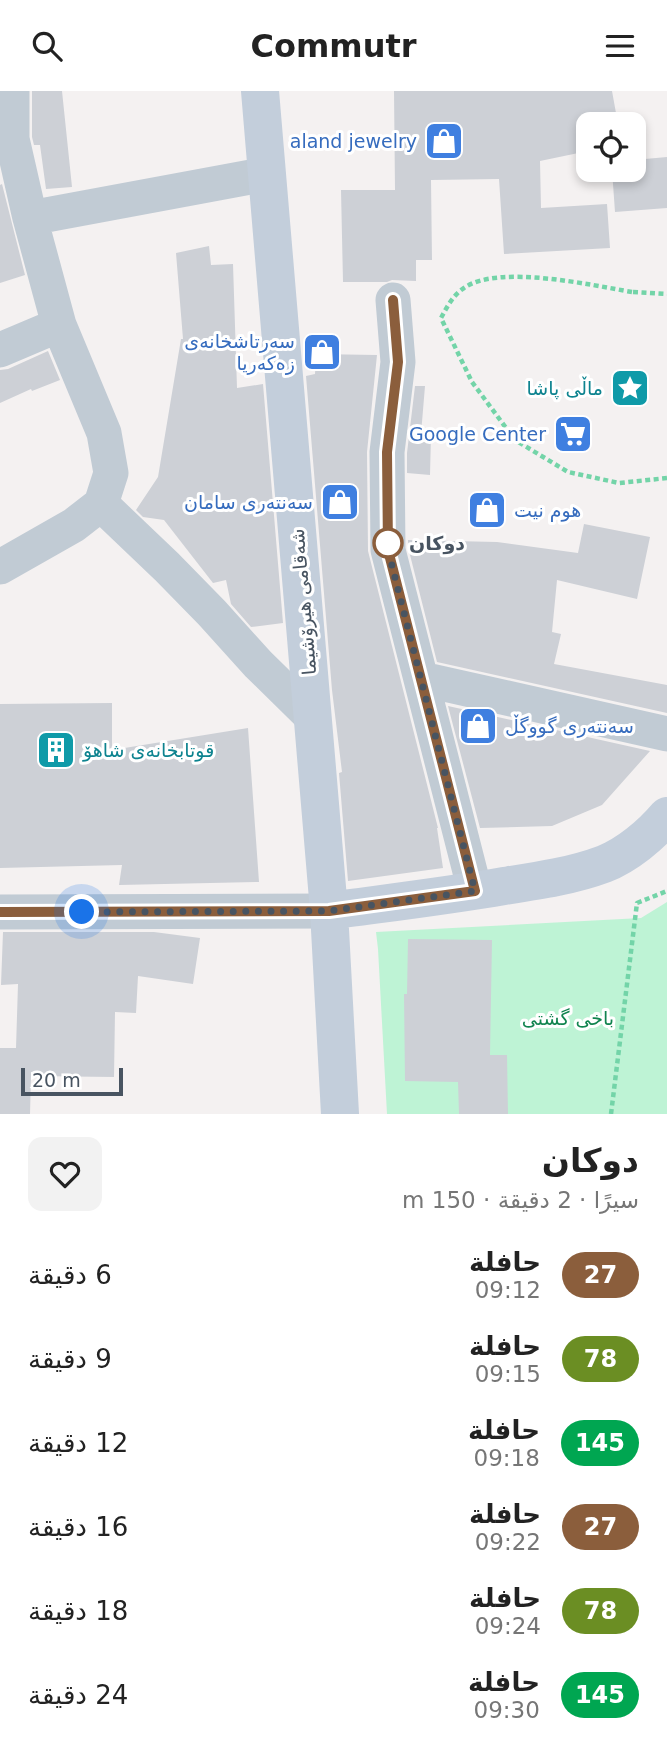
<!DOCTYPE html>
<html lang="ar">
<head>
<meta charset="utf-8">
<style>
	:root { --surface:#fff; --page:#f2f2f2; --text:#222; --muted:#767676 }
	body { margin:0; font-family:"DejaVu Sans","Noto Sans Arabic",sans-serif; background:var(--page); color:var(--text); direction:rtl; height:100vh; display:flex; flex-direction:column; font-size:26px; white-space:nowrap }
	* { box-sizing:border-box; margin:0 }
	p { font-size:23px; color:var(--muted) }
	.icon { flex:none; width:38px; height:38px; fill:none; stroke:currentColor; stroke-width:2; stroke-linecap:round; stroke-linejoin:round }
	.map { position:relative; height:1023px; overflow:hidden; direction:ltr }
	.details { display:flex; flex-direction:column; background:var(--surface); flex:1 }
	.details>* { flex:none }
	.badge { padding:0 14px; border-radius:23px; font-size:24px; line-height:46px }
	.controls { position:absolute; left:576px; top:21px; display:grid; gap:14px }
	.controls a { display:grid; place-items:center; width:70px; height:70px; border-radius:14px; background:var(--surface); box-shadow:0 4px 10px #0003; font-size:35px }
	.scale { position:absolute; left:21px; bottom:18px; width:102px; box-sizing:border-box; padding-left:7px; border:4px solid #485461; border-top:0; font-size:19px; line-height:24px; white-space:nowrap; color:#485461; -webkit-text-stroke:5px #fff; paint-order:stroke }
	.you { position:absolute; width:35px; height:35px; margin:-18px; border:5px solid #fff; border-radius:50%; background:#1a73e8; box-shadow:0 0 0 10px #1a73e833 }
	.map>.badge { position:absolute; translate:-50% -50%; box-shadow:0 0 0 4px #fff }
	.round { display:grid; place-items:center; flex:none; width:74px; height:74px; border-radius:14px; background:var(--page) }
	.summary { display:flex; align-items:center; justify-content:space-between; height:119px; padding:0 28px }
	h1 { font-size:33px; font-weight:700; line-height:52px }
	ul { padding:0; list-style:none }
	li { display:flex; align-items:center; gap:21px; height:84px; padding:0 28px }
	li div { flex:1 }
	li b { display:block; font-size:26px }
	li em { font-style:normal }
	li .badge { min-width:77px; font-weight:700; text-align:center }
	header { display:flex; justify-content:space-between; align-items:center; height:91px; padding:0 28px; background:var(--surface); font-size:32px; font-weight:700 }
	.map>svg:first-child { display:block }
	.green { fill:#bef3d5 }
	.building { fill:#cdd0d6 }
	.lines { fill:none; stroke-linecap:round; stroke-linejoin:round }
	.path { stroke:#73d4a8; stroke-width:4.5; stroke-dasharray:5 3.5; stroke-linecap:butt }
	.street { stroke:#c1cbd4; stroke-width:35 }
	.secondary { stroke:#c3cedb; stroke-width:38 }
	.line-casing { stroke:#fff; stroke-width:16 }
	.line { stroke:#8b5e3c; stroke-width:10 }
	.walk { stroke:#485461; stroke-width:7; stroke-dasharray:0 12.6 }
	.stop-dot { fill:#fff; stroke:#8b5e3c; stroke-width:3.5 }
	.labels { text-anchor:middle; dominant-baseline:central; stroke-width:6; stroke-linejoin:round; paint-order:stroke }
	.shop-label { font-size:19px; fill:#366cbe; stroke:#fff; text-anchor:end }
	.culture-label { font-size:19px; fill:#0d838f; stroke:#fff; text-anchor:end }
	.stop-label { font-size:19px; font-weight:bold; fill:#485461; stroke:#fff; text-anchor:start }
	.street-label { font-size:19px; fill:#485461; stroke:#fff }
	.park-label { font-size:19px; fill:#11844f; stroke:#fff }
</style>
</head>
<body>
<header><svg class="icon" aria-label="menu" viewBox="0 0 24 24"><path d="M4 6h16M4 12h16M4 18h16"/></svg>Commutr<svg class="icon" aria-label="search" viewBox="0 0 24 24"><circle cx="10" cy="10" r="6"/><path d="M15 15l6 6"/></svg></header>
<div class="map">
<svg width="667" height="1023" viewBox="0 0 667 1023">
	<rect width="100%" height="100%" fill="#f4f1f1"/>
	<path class="green" d="M 667,811 L 667,1023 L 387,1023 L 378,858 L 376,841 L 641,827 Z"/>
	<path class="building" d="M 32,0 L 62,0 L 72,96 L 46,98 L 40,54 L 34,54 L 32,46 Z
		M 394,0 L 612,0 L 618,33 L 588,33 L 588,60 L 540,70 L 541,117 L 607,113 L 610,157 L 504,163 L 499,88 L 431,89 L 432,169 L 416,169 L 416,190 L 392,189 L 387,191 L 343,191 L 341,99 L 395,99 Z
		M 667,66 L 667,117 L 615,121 L 612,79 L 634,79 L 634,69 Z
		M 2,93 L 25,184 L 0,192 L 0,94 Z
		M 209,155 L 211,174 L 233,173 L 237,297 L 263,293 L 283,532 L 251,536 L 231,513 L 226,489 L 213,492 L 164,429 L 143,426 L 136,419 L 158,386 L 181,248 L 183,248 L 176,162 Z
		M 48,260 L 60,289 L 32,300 L 31,298 L 0,312 L 0,279 L 8,278 Z
		M 316,263 L 377,264 L 367,361 L 368,460 L 438,737 L 437,737 L 443,777 L 348,790 L 339,682 L 342,681 L 332,599 L 306,285 L 315,283 Z
		M 415,295 L 425,295 L 421,343 L 431,343 L 430,384 L 407,382 L 407,362 Z
		M 584,433 L 650,446 L 637,508 L 557,489 L 552,541 L 561,543 L 554,573 L 667,594 L 667,622 L 437,571 L 408,456 L 408,449 L 497,451 L 578,462 Z
		M 112,612 L 112,659 L 248,637 L 259,791 L 119,794 L 122,774 L 0,777 L 0,613 Z
		M 448,615 L 650,660 L 602,714 L 552,735 L 480,737 Z
		M 3,841 L 154,841 L 200,847 L 193,893 L 138,885 L 136,922 L 115,921 L 114,986 L 31,985 L 30,1023 L 0,1023 L 0,957 L 16,957 L 18,893 L 1,894 Z
		M 408,848 L 492,849 L 490,964 L 507,964 L 508,1023 L 459,1023 L 458,991 L 405,990 L 404,903 L 407,903 Z"/>
	<g class="lines">
		<path class="path" d="M 632,201 C 591,194 498,173 464,197 C 453,204 447,216 441,227 L 472,291 L 515,349 L 568,381 L 619,392 L 667,387
			M 633,201 L 667,203
			M 611,1023 L 637,812 L 667,800"/>
		<path class="street" d="M 30,127 L 267,83
			M 393,209 L 398,271 L 387,361 L 388,459 L 475,800
			M 0,259 L 59,234
			M 101,413 L 167,476 L 212,522 L 258,573 L 313,627
			M 0,476 L 74,434 L 101,413 L 111,382 L 104,342 L 59,234 L 30,127 L 12,48 L 12,0
			M 422,588 L 667,643
			M 0,821 L 329,820"/>
		<path class="secondary" d="M 260,0 L 329,820 L 340,1023
			M 329,820 C 387,812 446,805 504,795 C 537,790 572,785 604,773 C 627,764 651,744 667,725"/>
	</g>
	<g class="lines">
		<defs>
			<path id="line" d="M 0,821 L 329,820 L 475,800 L 388,459 L 387,361 L 398,271 L 393,209"/>
		</defs>
		<use href="#line" class="line-casing"/>
		<use href="#line" class="line"/>
		<path class="walk" d="M 82,821 L 329,820 L 475,800 L 388,459 L 388,452"/>
	</g>
	<defs>
		<symbol id="shop-square" viewBox="-11 -11 22 22"><rect x="-9" y="-9" width="18" height="18" rx="4" fill="#3f7fe0" stroke="#fff"/><path d="M-5-2.5h2.3a2.7 3.5 0 0 1 5.4 0H5L5.5 6h-11ZM-1.5-2.5h3a1.5 2.3 0 0 0-3 0Z" fill="#fff"/></symbol>
		<symbol id="sight-square" viewBox="-11 -11 22 22"><rect x="-9" y="-9" width="18" height="18" rx="4" fill="#0f9aa8" stroke="#fff"/><path d="M0-6L1.8-2.2L6-1.7L2.9 1.2L3.7 5.4L0 3.3L-3.7 5.4L-2.9 1.2L-6-1.7L-1.8-2.2Z" fill="#fff"/></symbol>
		<symbol id="supermarket-square" viewBox="-11 -11 22 22"><rect x="-9" y="-9" width="18" height="18" rx="4" fill="#3f7fe0" stroke="#fff"/><path d="M-6-5.5h2.5l.6 2H6L4.5 2H-2.5L-4.4-4H-6ZM-1.5 3.2a1.3 1.3 0 1 0 .1 0ZM3 3.2a1.3 1.3 0 1 0 .1 0Z" fill="#fff"/></symbol>
		<symbol id="building-square" viewBox="-11 -11 22 22"><rect x="-9" y="-9" width="18" height="18" rx="4" fill="#0f9aa8" stroke="#fff"/><path d="M-4-6H4V6H1V3H-1V6H-4ZM-2.5-4.3h1.7v1.8h-1.7ZM.8-4.3h1.7v1.8H.8ZM-2.5-1h1.7V.8h-1.7ZM.8-1h1.7V.8H.8Z" fill="#fff"/></symbol>
	</defs>
	<g fill-rule="evenodd">
		<use href="#shop-square" x="422" y="28" width="44" height="44"/>
		<use href="#shop-square" x="300" y="239" width="44" height="44"/>
		<use href="#sight-square" x="608" y="275" width="44" height="44"/>
		<use href="#supermarket-square" x="551" y="321" width="44" height="44"/>
		<use href="#shop-square" x="318" y="389" width="44" height="44"/>
		<use href="#shop-square" x="465" y="397" width="44" height="44"/>
		<use href="#shop-square" x="456" y="613" width="44" height="44"/>
		<use href="#building-square" x="34" y="637" width="44" height="44"/>
	</g>
	<circle class="stop-dot" cx="388" cy="452" r="14"/>
	<g class="labels">
		<g class="shop-label">
			<text x="417" y="50">aland jewelry</text>
			<text x="295" y="250">سەرتاشخانەی<tspan x="295" dy="22">زەكەریا</tspan></text>
			<text x="546" y="343">Google Center</text>
			<text x="313" y="411">سەنتەری سامان</text>
			<text x="514" y="419" text-anchor="start">هوم نيت</text>
			<text x="505" y="635" text-anchor="start">سەنتەری گووگڵ</text>
		</g>
		<g class="culture-label">
			<text x="603" y="297">ماڵی پاشا</text>
			<text x="83" y="659" text-anchor="start">قوتابخانەی شاهۆ</text>
		</g>
		<g class="stop-label">
			<text x="409" y="452">دوكان</text>
		</g>
		<g class="street-label">
			<text transform="translate(303 511) rotate(-95)">شەقامی هیرۆشیما</text>
		</g>
		<g class="park-label">
			<text x="568" y="927">باخی گشتی</text>
		</g>
	</g>
</svg>
<div class="controls">
<a><svg class="icon" aria-label="locate" viewBox="0 0 24 24"><circle cx="12" cy="12" r="6"/><path d="M12 2v4M12 18v4M2 12h4M18 12h4"/></svg></a>
</div>
<div class="scale">20 m</div>
<div class="you" style="left:82px;top:821px"></div>
</div>
<section class="details">
<div class="summary"><div><h1>دوكان</h1><p>سيرًا · 2 دقيقة · 150 m</p></div><a class="round"><svg class="icon" aria-label="heart" viewBox="0 0 24 24"><path d="M12 20l-8-8c-3-5 5-10 8-4 3-6 11-1 8 4z"/></svg></a></div>
<ul>
<li><span class="badge" style="background:#8b5e3c;color:#fff">27</span><div><b>حافلة</b><p>09:12</p></div><em>6 دقيقة</em></li>
<li><span class="badge" style="background:#6b8e23;color:#fff">78</span><div><b>حافلة</b><p>09:15</p></div><em>9 دقيقة</em></li>
<li><span class="badge" style="background:#00a651;color:#fff">145</span><div><b>حافلة</b><p>09:18</p></div><em>12 دقيقة</em></li>
<li><span class="badge" style="background:#8b5e3c;color:#fff">27</span><div><b>حافلة</b><p>09:22</p></div><em>16 دقيقة</em></li>
<li><span class="badge" style="background:#6b8e23;color:#fff">78</span><div><b>حافلة</b><p>09:24</p></div><em>18 دقيقة</em></li>
<li><span class="badge" style="background:#00a651;color:#fff">145</span><div><b>حافلة</b><p>09:30</p></div><em>24 دقيقة</em></li>
</ul>
</section>
</body>
</html>
